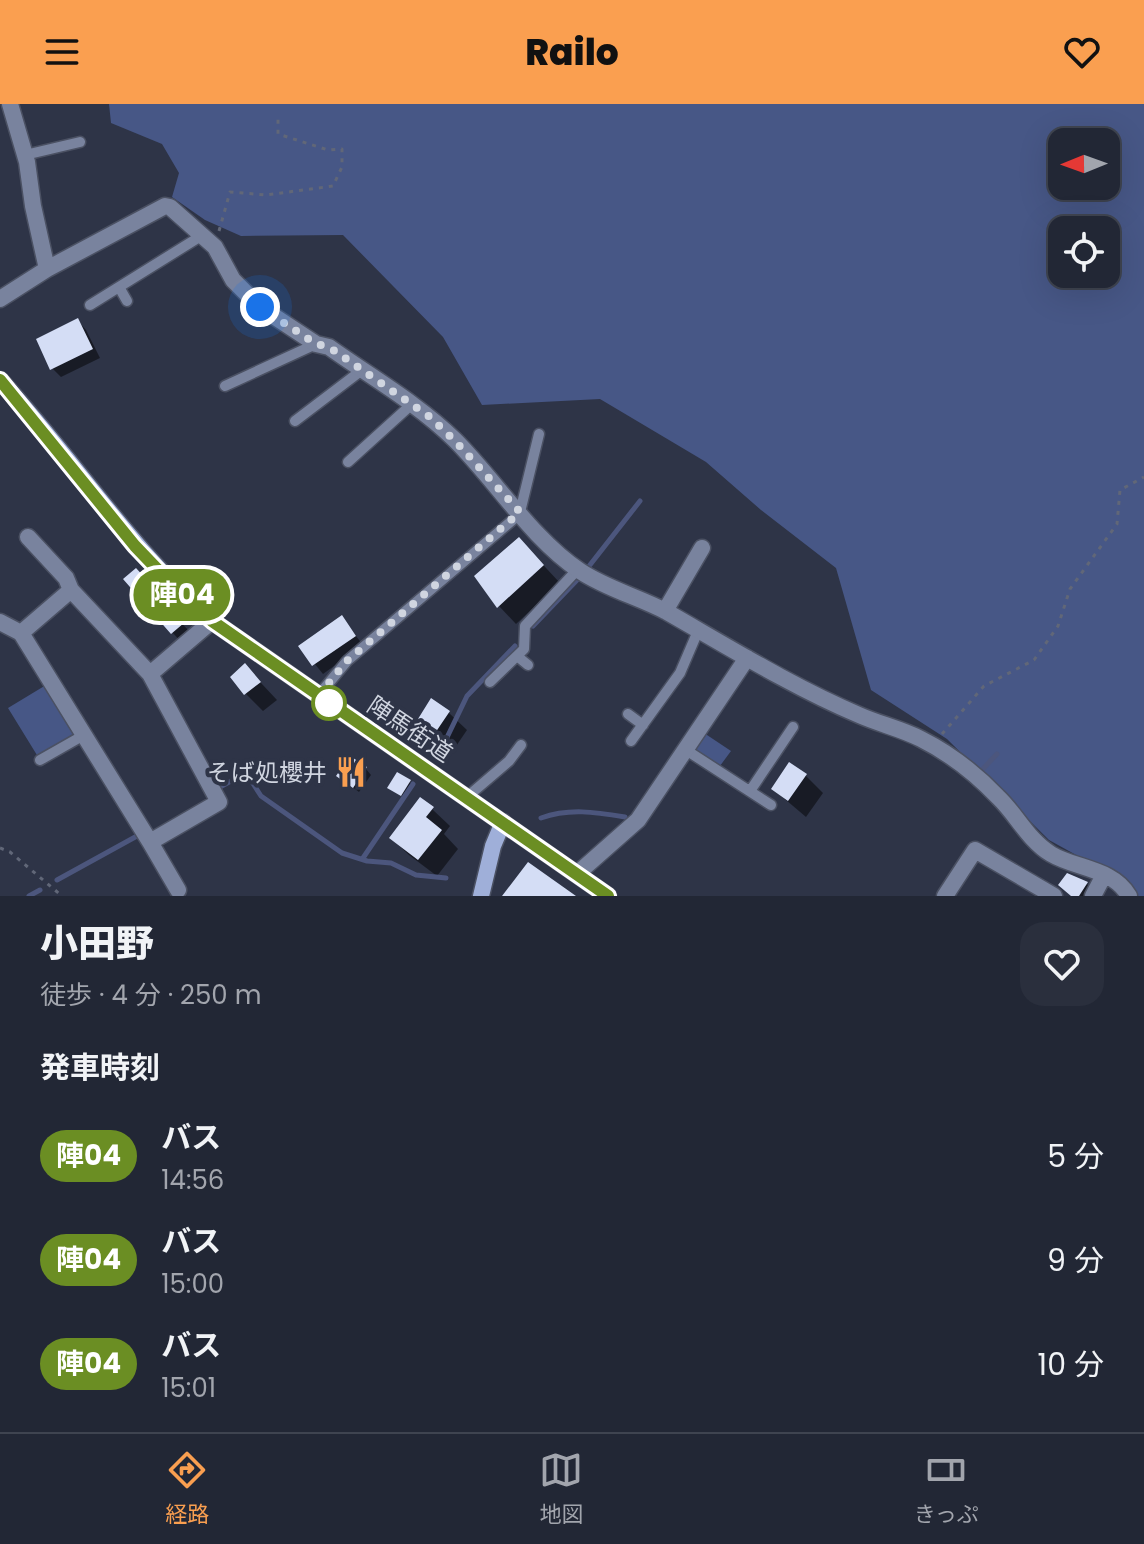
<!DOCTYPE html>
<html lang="ja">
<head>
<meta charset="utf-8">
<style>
	:root { --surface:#222735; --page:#2a2f3d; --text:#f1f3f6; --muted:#a2a5ad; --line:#3f4450; --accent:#fa9f50 }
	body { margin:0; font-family:Poppins,"Noto Sans JP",sans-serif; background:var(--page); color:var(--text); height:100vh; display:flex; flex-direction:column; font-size:30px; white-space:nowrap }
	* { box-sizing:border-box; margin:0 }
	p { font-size:26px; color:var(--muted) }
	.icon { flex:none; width:44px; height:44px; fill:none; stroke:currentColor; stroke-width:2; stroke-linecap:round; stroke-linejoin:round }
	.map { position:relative; height:792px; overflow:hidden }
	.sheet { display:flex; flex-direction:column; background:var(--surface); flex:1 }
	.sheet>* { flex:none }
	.badge { padding:0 16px; border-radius:26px; font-size:28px; line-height:52px }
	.needle { width:52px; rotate:269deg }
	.buttons { position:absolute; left:1048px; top:24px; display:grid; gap:16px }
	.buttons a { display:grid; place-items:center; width:72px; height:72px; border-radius:16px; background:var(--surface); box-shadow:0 8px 32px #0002,0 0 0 2px var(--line); font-size:40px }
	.you { position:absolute; width:40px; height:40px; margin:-20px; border:6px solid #fff; border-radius:50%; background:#1a73e8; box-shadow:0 0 0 12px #1a73e833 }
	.map>.badge { position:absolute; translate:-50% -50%; box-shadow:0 0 0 4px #fff }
	h2 { padding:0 40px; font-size:30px; line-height:72px }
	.round { display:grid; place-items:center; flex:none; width:84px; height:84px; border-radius:24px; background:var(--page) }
	.head { display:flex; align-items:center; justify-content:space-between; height:136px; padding:0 40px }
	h1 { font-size:38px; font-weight:800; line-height:60px }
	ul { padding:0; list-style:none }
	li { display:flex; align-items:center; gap:24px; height:104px; padding:0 40px }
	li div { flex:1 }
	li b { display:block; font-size:30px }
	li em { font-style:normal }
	li .badge { min-width:88px; font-weight:700; text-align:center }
	header { display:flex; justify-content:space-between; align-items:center; height:104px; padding:0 40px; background:var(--accent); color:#111; font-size:36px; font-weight:800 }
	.tabs { display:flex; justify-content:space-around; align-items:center; height:112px; border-top:2px solid var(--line); background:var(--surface); font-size:22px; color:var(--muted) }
	.tabs a { display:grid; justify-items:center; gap:4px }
	.tabs .current { color:var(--accent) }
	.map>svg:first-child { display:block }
	.green { fill:#475786; fill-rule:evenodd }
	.shadow { fill:#0007 }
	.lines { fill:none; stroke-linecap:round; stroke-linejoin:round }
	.stream { stroke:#4c567d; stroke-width:5 }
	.building { fill:#d4ddf5 }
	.lane-casing { stroke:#4b5163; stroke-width:13 }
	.street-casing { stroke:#4b5163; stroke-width:19 }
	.secondary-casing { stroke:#4b5163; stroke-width:19 }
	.path { stroke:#616778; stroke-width:3; stroke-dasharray:4 6; stroke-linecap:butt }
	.lane { stroke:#79839e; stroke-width:10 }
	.street { stroke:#79839e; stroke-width:16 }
	.secondary { stroke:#9fafd9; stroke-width:16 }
	.line-casing { stroke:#fff; stroke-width:18 }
	.line { stroke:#6b8e23; stroke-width:12 }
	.walk { stroke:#d0d5e0; stroke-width:8; stroke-dasharray:0 14.4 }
	.stop-dot { fill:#fff; stroke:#6b8e23; stroke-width:4 }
	.labels { text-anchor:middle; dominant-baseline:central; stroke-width:8; stroke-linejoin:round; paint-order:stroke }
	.street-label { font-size:24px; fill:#d0d5e0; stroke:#2e3447 }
	.poi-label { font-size:24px; fill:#d0d5e0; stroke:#2e3447; text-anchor:end }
</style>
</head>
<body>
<header><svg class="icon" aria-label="menu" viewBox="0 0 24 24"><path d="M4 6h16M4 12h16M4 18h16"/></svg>Railo<svg class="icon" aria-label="heart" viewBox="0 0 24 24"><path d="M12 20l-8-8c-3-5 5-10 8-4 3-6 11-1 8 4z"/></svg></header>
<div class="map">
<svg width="1144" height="792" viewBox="0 0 1144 792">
	<rect width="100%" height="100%" fill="#2e3447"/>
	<path class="green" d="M 109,0 L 1144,0 L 1144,792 L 1134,792 L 1116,773 L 1049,736 L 947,635 L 871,586 L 836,464 L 761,406 L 706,358 L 600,295 L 482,301 L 443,233 L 343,131 L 241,132 L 205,116 L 172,93 L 179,69 L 162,40 L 111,19 ZM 1062,38 L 1106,38 L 1106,82 L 1062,82 ZM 1062,126 L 1106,126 L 1106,170 L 1062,170 Z
		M 51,578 L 79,622 L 76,635 L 40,656 L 8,604 Z
		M 701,627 L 731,647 L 717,666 L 692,650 L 702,636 Z"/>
	<path class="shadow" d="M 78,217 L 86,226 L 100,254 L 61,273 L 52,264 Z
		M 519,435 L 560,479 L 516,520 L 499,502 L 477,473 Z
		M 147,478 L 166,499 L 164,501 L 193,531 L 183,540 L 172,528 Z
		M 342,514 L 363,541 L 323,570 L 301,543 Z
		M 245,562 L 277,596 L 263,607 L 246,590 Z
		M 432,597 L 449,609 L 467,626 L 446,657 L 414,630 Z
		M 366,665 L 371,671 L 359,688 L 338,672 Z
		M 805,671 L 823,689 L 806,713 L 773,685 Z
		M 409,678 L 412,680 L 404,693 L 392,686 Z
		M 432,705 L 450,722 L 444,730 L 458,745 L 437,772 L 409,751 L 391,734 Z
		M 1087,780 L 1092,785 L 1088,792 L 1073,792 Z"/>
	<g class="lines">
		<path class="stream" d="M 586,466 L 640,397
			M 533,522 L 579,474
			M 439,650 L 467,592 L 515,542
			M 979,669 L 997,650
			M 220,683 L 240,672 L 252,678 L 261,692 L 342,749 L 367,757 L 391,759 L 416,771 L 446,774
			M 541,714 C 569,704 595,708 625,713
			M 363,754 L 413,680
			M 57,776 L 137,732
			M 29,792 L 40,786"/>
	</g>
	<path class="building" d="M 78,214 L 93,245 L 50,266 L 36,235 Z
		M 519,433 L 544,461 L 497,504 L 474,472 Z
		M 136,464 L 157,487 L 155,489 L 184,519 L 171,530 L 123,475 Z
		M 342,511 L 356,532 L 312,562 L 298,542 Z
		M 245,559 L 261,578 L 244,591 L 230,573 Z
		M 431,594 L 450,607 L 427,641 L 412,630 L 415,625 L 413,623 Z
		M 350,652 L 367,663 L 353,684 L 336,672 Z
		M 789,658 L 807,670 L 788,697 L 771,685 Z
		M 397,668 L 411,676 L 401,692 L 387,684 Z
		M 420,693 L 434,703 L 426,713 L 442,726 L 418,756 L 389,734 Z
		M 528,758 L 576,792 L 502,792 Z
		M 1067,769 L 1088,778 L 1079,792 L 1071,792 L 1058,781 Z"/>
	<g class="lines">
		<defs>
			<path id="lane" d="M 25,51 L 80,38
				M 119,183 L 127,197
				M 90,201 L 201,132
				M 225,282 L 316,240
				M 295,317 L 362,266
				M 348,358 L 412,300
				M 517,552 L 528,561
				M 490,578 L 524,545 L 525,522 L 578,465
				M 318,592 L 347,557 L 515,414 L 520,408 L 539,330
				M 628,610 L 643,621
				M 631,637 L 680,569 L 698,527
				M 686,646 L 771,701
				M 40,656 L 84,631
				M 750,687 L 793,623
				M 467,693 L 509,657 L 521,641"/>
			<path id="street" d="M 10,0 L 27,58 L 33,102 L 47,165
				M 0,195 L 47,165 L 165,102 L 170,103 L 215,143 L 233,176 L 260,203 L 316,240 L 329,243 C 371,273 417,299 455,336 C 496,377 532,435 580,467 C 607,485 639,493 667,508 C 730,544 793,583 859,611 C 879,620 902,625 921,635 C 949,649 976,670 998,693 C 1017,711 1028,736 1051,750 C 1076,765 1113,764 1129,792
				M 28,433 L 66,474 L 71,486 L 150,570 L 219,698 L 150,738 L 21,529 L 71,486
				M 665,507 L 702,444
				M 0,518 L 21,529
				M 150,570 L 212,517
				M 150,738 L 178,786
				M 578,769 L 638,716 L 747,554
				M 945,792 L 975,746 L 1054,792
				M 1093,792 L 1104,771"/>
			<path id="secondary" d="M 0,276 C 74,356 129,444 212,517 L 608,792
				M 481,792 L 493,742 L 503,718"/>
		</defs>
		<use href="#lane" class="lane-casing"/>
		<use href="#street" class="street-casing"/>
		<use href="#secondary" class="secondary-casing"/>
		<path class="path" d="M 219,127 L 230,88 L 266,91 L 333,82 L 342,63 L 342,45 L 328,46 L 278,30 L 278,15
			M 942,630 L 984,582 L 1034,556 L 1058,522 L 1070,485 L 1117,420 L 1120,386 L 1144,373
			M 0,744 L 10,748 L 62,792"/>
		<use href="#lane" class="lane"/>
		<use href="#street" class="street"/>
		<use href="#secondary" class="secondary"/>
	</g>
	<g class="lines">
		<defs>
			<path id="line" d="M 0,276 L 135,442 L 180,489 L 212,517 L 608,792"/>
		</defs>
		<use href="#line" class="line-casing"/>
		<use href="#line" class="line"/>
		<path class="walk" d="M 260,203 L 316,240 L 329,243 L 430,313 L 456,338 L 520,408 L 347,557 L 318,592 L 329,599"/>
	</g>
	<defs>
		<symbol id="restaurant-bare" viewBox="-9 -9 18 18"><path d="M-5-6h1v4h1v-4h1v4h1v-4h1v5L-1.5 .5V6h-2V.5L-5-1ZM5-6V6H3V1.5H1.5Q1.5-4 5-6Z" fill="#fa9f50" stroke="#2e3447" stroke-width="2.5" paint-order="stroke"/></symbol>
	</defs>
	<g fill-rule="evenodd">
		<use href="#restaurant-bare" x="329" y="646" width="44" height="44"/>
	</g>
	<circle class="stop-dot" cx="329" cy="599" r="16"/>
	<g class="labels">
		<g class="street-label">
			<text transform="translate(410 625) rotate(34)">陣馬街道</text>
		</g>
		<g class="poi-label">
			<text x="327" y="668">そば処櫻井</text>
		</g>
	</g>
</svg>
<div class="buttons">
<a><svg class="needle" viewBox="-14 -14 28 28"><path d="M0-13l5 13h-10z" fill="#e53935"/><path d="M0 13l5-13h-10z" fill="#a2a5ad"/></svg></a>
<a><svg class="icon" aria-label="locate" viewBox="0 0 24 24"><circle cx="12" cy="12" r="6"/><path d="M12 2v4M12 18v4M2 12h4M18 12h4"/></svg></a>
</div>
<div class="you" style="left:260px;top:203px"></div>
<b class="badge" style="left:182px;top:491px;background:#6b8e23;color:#fff">陣04</b>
</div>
<section class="sheet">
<div class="head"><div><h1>小田野</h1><p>徒歩 · 4 分 · 250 m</p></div><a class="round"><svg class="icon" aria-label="heart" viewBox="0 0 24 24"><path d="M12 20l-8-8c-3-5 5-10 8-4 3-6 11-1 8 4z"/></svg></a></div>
<h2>発車時刻</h2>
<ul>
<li><span class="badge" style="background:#6b8e23;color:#fff">陣04</span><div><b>バス</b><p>14:56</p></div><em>5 分</em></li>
<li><span class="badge" style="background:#6b8e23;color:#fff">陣04</span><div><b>バス</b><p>15:00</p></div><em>9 分</em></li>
<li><span class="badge" style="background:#6b8e23;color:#fff">陣04</span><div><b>バス</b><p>15:01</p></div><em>10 分</em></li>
</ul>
</section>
<nav class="tabs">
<a class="current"><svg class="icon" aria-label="directions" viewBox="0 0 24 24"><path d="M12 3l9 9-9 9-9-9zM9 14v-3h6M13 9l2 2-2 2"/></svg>経路</a>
<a><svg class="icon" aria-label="map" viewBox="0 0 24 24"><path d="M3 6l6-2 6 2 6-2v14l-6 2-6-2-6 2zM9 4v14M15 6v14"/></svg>地図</a>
<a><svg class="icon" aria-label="tickets" viewBox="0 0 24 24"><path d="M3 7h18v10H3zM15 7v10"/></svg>きっぷ</a>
</nav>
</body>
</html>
